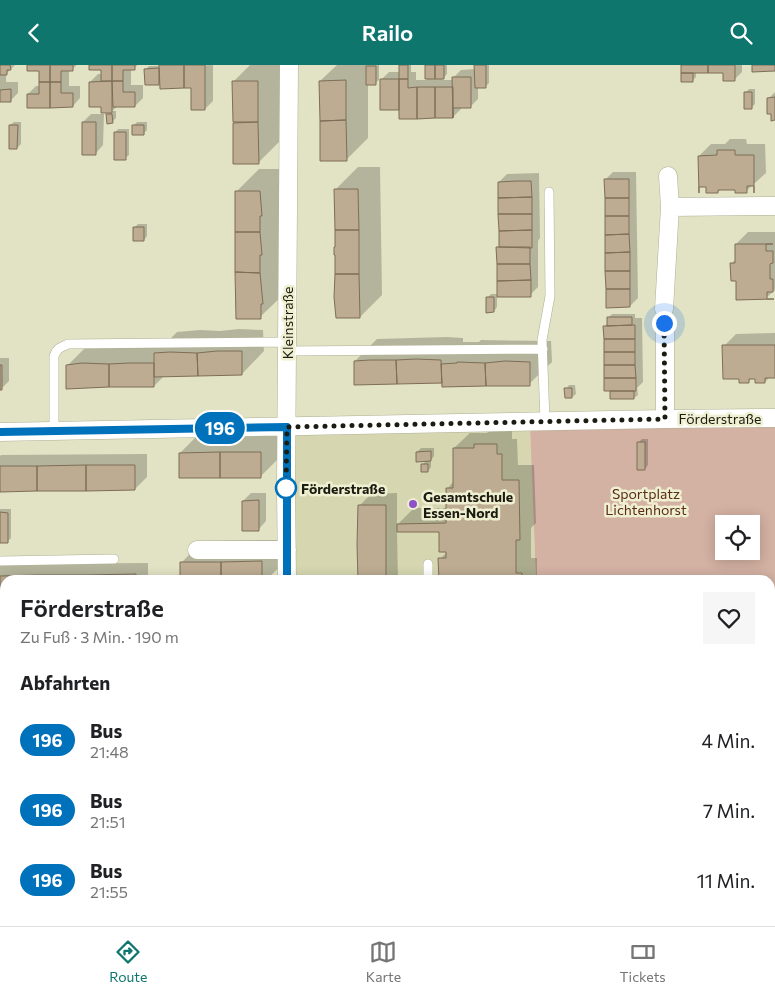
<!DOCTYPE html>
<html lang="de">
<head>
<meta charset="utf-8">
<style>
	:root { --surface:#fff; --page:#f6f6f6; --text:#202124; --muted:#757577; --line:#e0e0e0; --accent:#0f766e }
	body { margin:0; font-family:Commissioner,sans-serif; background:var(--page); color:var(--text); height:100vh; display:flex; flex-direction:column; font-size:19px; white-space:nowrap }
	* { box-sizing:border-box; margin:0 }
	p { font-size:16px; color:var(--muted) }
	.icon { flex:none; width:28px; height:28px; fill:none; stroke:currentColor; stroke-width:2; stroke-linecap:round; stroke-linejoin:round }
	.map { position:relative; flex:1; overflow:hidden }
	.drawer { position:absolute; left:0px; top:510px; width:775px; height:351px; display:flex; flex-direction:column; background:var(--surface); border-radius:15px 15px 0 0; box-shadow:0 2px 12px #0003 }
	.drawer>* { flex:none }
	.badge { padding:0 10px; border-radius:16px; font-size:18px; line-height:32px }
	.buttons { position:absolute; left:715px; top:450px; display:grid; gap:10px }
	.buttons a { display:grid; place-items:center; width:45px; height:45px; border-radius:0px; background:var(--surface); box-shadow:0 2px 12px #0003; font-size:25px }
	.you { position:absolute; width:25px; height:25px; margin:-12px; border:4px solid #fff; border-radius:50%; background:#1a73e8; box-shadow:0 0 0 8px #1a73e833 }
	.map>.badge { position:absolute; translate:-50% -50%; box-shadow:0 0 0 2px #fff }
	h2 { padding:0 20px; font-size:19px; line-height:45px }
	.round { display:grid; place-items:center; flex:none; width:52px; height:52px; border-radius:0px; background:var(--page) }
	.summary { display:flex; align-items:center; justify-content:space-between; height:85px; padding:0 20px }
	h1 { font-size:24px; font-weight:600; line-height:38px }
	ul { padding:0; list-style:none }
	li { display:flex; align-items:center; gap:15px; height:70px; padding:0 20px }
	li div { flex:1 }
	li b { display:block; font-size:19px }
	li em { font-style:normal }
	li .badge { min-width:55px; font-weight:700; text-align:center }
	header { display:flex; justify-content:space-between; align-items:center; height:65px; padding:0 20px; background:var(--accent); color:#fff; font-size:22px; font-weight:600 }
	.dock { display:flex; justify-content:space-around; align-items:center; height:70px; border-top:1px solid var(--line); background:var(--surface); font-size:14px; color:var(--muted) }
	.dock a { display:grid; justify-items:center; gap:2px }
	.dock .active { color:var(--accent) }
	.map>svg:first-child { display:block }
	.built { fill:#d6d7b1 }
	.green { fill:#d3b1a3; fill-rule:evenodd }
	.shadow { fill:#0003 }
	.building { fill:#bdab92; stroke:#7e6e57 }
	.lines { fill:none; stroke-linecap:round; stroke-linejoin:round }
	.service-casing { stroke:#afb093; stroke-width:10 }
	.minor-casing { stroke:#afb093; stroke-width:19 }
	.service { stroke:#fff; stroke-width:9 }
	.minor { stroke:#fff; stroke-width:18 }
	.line-casing { stroke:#fff; stroke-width:11 }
	.line { stroke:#0072bc; stroke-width:8 }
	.walk { stroke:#1b1c11; stroke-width:5; stroke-dasharray:0 9 }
	.stop-dot { fill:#fff; stroke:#0072bc; stroke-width:2.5 }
	.poi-dot { fill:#9052c9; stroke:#efefd1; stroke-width:2 }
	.labels { text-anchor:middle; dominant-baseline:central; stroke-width:5; stroke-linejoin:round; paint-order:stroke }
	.street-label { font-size:14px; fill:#1b1c11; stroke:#efefd1 }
	.stop-label { font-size:14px; font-weight:bold; fill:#1b1c11; stroke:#efefd1; text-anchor:start }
	.park-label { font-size:14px; fill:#5a2b16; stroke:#efefd1 }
	.poi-label { font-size:14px; font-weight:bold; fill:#1b1c11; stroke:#efefd1; text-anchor:start }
</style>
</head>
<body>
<header><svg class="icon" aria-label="back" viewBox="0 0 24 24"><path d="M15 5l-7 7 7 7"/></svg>Railo<svg class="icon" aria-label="search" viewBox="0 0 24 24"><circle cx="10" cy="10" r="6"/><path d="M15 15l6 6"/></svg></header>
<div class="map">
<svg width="775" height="861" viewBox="0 0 775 861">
	<rect width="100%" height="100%" fill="#e2e2c4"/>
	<path class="built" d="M 530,361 L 536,515 L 293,515 L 291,363 Z
		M 295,856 L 551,856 L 551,861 L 295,861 Z"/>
	<path class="green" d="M 775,357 L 775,861 L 551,861 L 551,856 L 770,856 L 770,515 L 536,515 L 530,361 ZM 724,459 L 751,459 L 751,486 L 724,486 Z
		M 5,765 L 5,856 L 278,856 L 278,861 L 0,861 L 0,766 Z"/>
	<path class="shadow" d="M 0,0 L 15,0 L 6,9 L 6,17 L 18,17 L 18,28 L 10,36 L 0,36 Z
		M 28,0 L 77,0 L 72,4 L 69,4 L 69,21 L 80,21 L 80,33 L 73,41 L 28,29 L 36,21 L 40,21 L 40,5 Z
		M 90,0 L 138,0 L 134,3 L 131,4 L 131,20 L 143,20 L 143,33 L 135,41 L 118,41 L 112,46 L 116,46 L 116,53 L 112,57 L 108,50 L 111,47 L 102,41 L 90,17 L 98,9 L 102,9 L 102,4 Z
		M 213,0 L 213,36 L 205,44 L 192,22 L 161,17 L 159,18 L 146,4 L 149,1 Z
		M 250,0 L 280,0 L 281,75 L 259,97 L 234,98 L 233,17 Z
		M 337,0 L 379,0 L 379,15 L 375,18 L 368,18 L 368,73 L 346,95 L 320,16 Z
		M 400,0 L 411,0 L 411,7 L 416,7 L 416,15 L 427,15 L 426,0 L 447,0 L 447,9 L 442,15 L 453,15 L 453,13 L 461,5 L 476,4 L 476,0 L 489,0 L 489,18 L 485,22 L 478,22 L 478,34 L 470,42 L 461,42 L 461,44 L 453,52 L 400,44 L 381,15 L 389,7 L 401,7 Z
		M 682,0 L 742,0 L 742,7 L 734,15 L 724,6 L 696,7 L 696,12 L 693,15 Z
		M 749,24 L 755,24 L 755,39 L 752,42 L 745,28 Z
		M 775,27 L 775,54 L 769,33 Z
		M 91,49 L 104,49 L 103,80 L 96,88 L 83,57 Z
		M 14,57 L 21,57 L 21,79 L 17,83 L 10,60 Z
		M 137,57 L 147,57 L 147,65 L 143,69 L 133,61 Z
		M 118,64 L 129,64 L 129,90 L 125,93 L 115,68 Z
		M 730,74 L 746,74 L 747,79 L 765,79 L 766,108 L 746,126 L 736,123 L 721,124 L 718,127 L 699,91 L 711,79 L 725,79 Z
		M 358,102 L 380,102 L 382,230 L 360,252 L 336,124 Z
		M 259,104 L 282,104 L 283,230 L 260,252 L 236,127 Z
		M 613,107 L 636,107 L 638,233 L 630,241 L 605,115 Z
		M 539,108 L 540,173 L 538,176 L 538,222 L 530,230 L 497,231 L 497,242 L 494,246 L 487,233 L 491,229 L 499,229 L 499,117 L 507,109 Z
		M 138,159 L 147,159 L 147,171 L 144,175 L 134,163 Z
		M 748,167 L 775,167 L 775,225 L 766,233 L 737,215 L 732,198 L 737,193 L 736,179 Z
		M 612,249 L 635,249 L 635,253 L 642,253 L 643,317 L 637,323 L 638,330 L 634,333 L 605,261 L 608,258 L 608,253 Z
		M 239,264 L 263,265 L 264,286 L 242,309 L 165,310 L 154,321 L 68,323 L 67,301 L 90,278 L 167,277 L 177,267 L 200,265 L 220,266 Z
		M 775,268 L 775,312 L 770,312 L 765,317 L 753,312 L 748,317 L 740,312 L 724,281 L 736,269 Z
		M 447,272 L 463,273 L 463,277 L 479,277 L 481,275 L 551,276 L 552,297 L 529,319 L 443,317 L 355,296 L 377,274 Z
		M 0,293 L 9,293 L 9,316 L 1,324 L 0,324 Z
		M 569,320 L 575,320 L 576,329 L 572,332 L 566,324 Z
		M 512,363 L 512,374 L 517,374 L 518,400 L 534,400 L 536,458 L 531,463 L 531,493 L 537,493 L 537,515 L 440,515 L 440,494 L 448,486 L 440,466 L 397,466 L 398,515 L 359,515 L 359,441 L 371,429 L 397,428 L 397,460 L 414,443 L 447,443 L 447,424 L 454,416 L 454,383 L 470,368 L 487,368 L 491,364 Z
		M 283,365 L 283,389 L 261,411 L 180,388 L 202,366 Z
		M 642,374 L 648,374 L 648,400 L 645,404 L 638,378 Z
		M 421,383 L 434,383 L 434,391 L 431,395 L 431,402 L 428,406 L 422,400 L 427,395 L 417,387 Z
		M 147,389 L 147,412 L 135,424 L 0,425 L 0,391 L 1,390 Z
		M 251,428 L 266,428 L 266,456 L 259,464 L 243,436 Z
		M 0,444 L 11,444 L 11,473 L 7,477 L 0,477 Z
		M 283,475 L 284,498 L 266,515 L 181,515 L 181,498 L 203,476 Z
		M 148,498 L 148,515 L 5,515 L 5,535 L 0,535 L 0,501 L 2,499 Z
		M 0,553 L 5,553 L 5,585 L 0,585 Z
		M 3,608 L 5,608 L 5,644 L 0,644 L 0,611 Z
		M 0,662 L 5,662 L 5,696 L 0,696 Z
		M 5,719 L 5,755 L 0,756 L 0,723 Z
		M 436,856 L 492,856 L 492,861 L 436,861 Z"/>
	<path class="building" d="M 0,0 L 10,0 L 11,5 L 7,5 L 7,10 L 0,10 Z
		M 27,0 L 50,0 L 50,17 L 39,17 L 39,6 L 27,6 Z
		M 50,0 L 73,0 L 73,6 L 61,6 L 61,17 L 50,17 Z
		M 89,0 L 112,0 L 112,16 L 101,16 L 101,5 L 89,5 Z
		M 112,0 L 135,0 L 135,5 L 123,5 L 123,16 L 112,16 Z
		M 159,0 L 184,0 L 184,23 L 160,24 Z
		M 184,0 L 205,0 L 205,45 L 191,45 L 191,23 L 184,23 Z
		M 399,0 L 408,0 L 408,14 L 399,14 Z
		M 425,0 L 435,0 L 435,14 L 425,14 Z
		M 435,0 L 444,0 L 444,14 L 435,14 Z
		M 474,0 L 486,0 L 486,23 L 475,23 Z
		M 681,0 L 708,0 L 708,8 L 681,8 Z
		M 708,0 L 735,0 L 735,16 L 723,16 L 723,8 L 708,8 Z
		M 752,0 L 775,0 L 775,6 L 752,7 Z
		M 366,1 L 376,1 L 376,20 L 366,20 Z
		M 159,3 L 159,20 L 145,20 L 144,4 Z
		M 681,8 L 693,8 L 693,17 L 681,17 Z
		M 452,12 L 471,12 L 471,43 L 453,43 L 453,53 Z
		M 380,14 L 399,14 L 399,45 L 380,45 Z
		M 399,14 L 408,14 L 408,23 L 417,22 L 417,54 L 399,54 Z
		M 346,15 L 346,55 L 320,56 L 319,16 Z
		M 112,16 L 112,48 L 101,48 L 101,42 L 89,42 L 89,17 Z
		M 112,16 L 123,16 L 123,27 L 135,27 L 135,42 L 113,42 Z
		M 232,16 L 258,16 L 258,57 L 233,57 Z
		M 39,17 L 50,17 L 50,43 L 27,43 L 27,29 L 39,29 Z
		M 50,17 L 61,17 L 61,28 L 73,28 L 73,42 L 50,43 Z
		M 417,22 L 435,22 L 435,53 L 417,54 Z
		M 435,22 L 453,22 L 453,53 L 435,53 Z
		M 11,24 L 11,37 L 0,37 L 0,25 Z
		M 744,27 L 752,27 L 752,44 L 744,44 Z
		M 775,32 L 775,55 L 771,56 L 771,49 L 767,49 L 767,33 Z
		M 106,49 L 112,49 L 113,58 L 107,59 Z
		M 346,55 L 347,96 L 320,96 L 320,56 Z
		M 82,57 L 96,57 L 96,90 L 82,90 Z
		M 258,57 L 259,99 L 233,99 L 233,58 Z
		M 9,60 L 18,60 L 17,84 L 9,84 Z
		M 132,60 L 144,60 L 144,70 L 132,70 Z
		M 114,67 L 126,67 L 126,95 L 114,95 Z
		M 717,85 L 735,85 L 735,90 L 754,90 L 754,128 L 754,121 L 747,121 L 747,128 L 735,128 L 735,125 L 718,125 L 718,128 L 706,128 L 706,122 L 699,122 L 699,128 L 698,91 L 717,90 Z
		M 604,114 L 629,114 L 629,133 L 605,133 Z
		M 517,116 L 531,116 L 532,132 L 498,133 L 498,117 Z
		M 334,124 L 358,124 L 359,165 L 335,165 Z
		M 235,126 L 260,126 L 262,151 L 260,151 L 260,167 L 235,167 Z
		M 532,132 L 532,149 L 498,149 L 498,133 Z
		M 605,133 L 629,133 L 629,151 L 605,151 Z
		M 498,149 L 532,149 L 532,165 L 499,166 Z
		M 605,151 L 629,151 L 629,169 L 605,170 Z
		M 133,162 L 144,162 L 144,176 L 133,176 Z
		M 335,165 L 359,165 L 359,209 L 335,209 L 335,190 L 334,190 L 334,182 L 335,182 Z
		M 532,165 L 532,183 L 499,182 L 499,166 Z
		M 235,167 L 260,167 L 262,190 L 260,190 L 260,208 L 235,207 Z
		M 629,169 L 630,187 L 605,188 L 605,170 Z
		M 735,179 L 773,179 L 766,179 L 766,186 L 773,186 L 773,198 L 770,199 L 770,214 L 773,214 L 773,227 L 767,227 L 767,234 L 774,234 L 736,235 L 736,216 L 731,216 L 730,198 L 735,198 Z
		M 496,182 L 530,182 L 530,199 L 497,199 Z
		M 630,187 L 630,206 L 605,206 L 605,188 Z
		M 497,199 L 530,199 L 531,215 L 497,216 Z
		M 605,206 L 630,206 L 630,224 L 606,224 Z
		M 235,207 L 260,208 L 263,239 L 261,239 L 261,254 L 236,254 Z
		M 335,209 L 359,209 L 360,253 L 336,253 L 334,232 Z
		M 531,215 L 531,232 L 497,232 L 497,216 Z
		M 606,224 L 630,224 L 630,242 L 606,243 Z
		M 486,232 L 494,232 L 494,247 L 486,248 Z
		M 607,252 L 632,252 L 632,260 L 607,261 Z
		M 635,260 L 635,274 L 604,274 L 603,261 Z
		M 604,274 L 635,274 L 635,287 L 604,287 Z
		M 722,280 L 775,280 L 775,313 L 765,313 L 765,318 L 755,318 L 755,314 L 749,314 L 749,318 L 739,318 L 739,314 L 723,314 Z
		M 217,286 L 242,286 L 242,310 L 198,311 L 197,288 Z
		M 170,287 L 197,288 L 198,311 L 154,312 L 154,288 Z
		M 604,287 L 635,287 L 635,300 L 604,300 Z
		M 416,294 L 441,295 L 442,318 L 397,319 L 396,295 Z
		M 370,295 L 396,295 L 397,319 L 354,320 L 354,296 Z
		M 505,296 L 530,297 L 530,321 L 486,321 L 485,298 Z
		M 457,297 L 485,298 L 486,321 L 442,322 L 441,299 L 457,298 Z
		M 82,298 L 109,299 L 109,322 L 66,324 L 66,300 Z
		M 129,298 L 154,298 L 154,322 L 109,322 L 109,299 Z
		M 0,300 L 2,300 L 2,325 L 0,325 Z
		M 604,300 L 635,300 L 636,313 L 604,313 Z
		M 604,313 L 636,313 L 636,326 L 604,326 Z
		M 564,323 L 572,323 L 572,333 L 565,333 Z
		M 610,326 L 634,326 L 634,334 L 610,334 Z
		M 637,377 L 645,377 L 645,405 L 637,405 Z
		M 474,379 L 497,379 L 497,389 L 502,389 L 502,415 L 519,415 L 520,475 L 516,475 L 516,508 L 522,508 L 522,515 L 439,515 L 438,493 L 446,493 L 446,487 L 439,487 L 439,467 L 397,467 L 397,459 L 446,458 L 446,423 L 453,423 L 453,383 L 474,383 Z
		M 431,386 L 431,396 L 416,397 L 416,387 Z
		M 220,387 L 220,413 L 179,413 L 179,388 Z
		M 220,387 L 261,387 L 261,413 L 220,413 Z
		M 421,399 L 428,399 L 428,407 L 421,407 Z
		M 86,400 L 86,426 L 37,426 L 37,401 Z
		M 86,400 L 135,400 L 135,425 L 86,426 Z
		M 0,401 L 37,401 L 37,426 L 0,427 Z
		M 259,435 L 259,466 L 242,466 L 242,436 Z
		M 358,440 L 386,440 L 386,515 L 358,515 L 357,480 Z
		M 0,447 L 8,448 L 8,478 L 0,478 Z
		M 262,496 L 262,515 L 221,515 L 221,497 Z
		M 180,497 L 221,497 L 221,515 L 180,515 Z
		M 136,509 L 136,515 L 87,515 L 87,510 Z
		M 38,510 L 38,515 L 5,515 L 5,536 L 0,536 L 0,511 Z
		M 38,510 L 87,510 L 87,515 L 38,515 Z
		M 0,556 L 5,556 L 5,587 L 0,587 Z
		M 0,619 L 5,619 L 5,645 L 0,645 Z
		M 0,665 L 5,665 L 5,697 L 0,697 Z
		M 0,730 L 5,730 L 5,757 L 0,757 Z
		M 434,856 L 479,856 L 480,861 L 435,861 Z"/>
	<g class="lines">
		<defs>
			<path id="service" d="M 287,286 L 543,284
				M 545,356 L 542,275 L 550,231 L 549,127
				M 54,366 L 54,291 C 57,283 61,282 68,279 L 287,277
				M 0,496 L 114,494
				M 428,499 L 428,515
				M 0,605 L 5,605
				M 0,715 L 5,715
				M 770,793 L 775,792"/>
			<path id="minor" d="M 670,142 L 775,141
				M 664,244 L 670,142 L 668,111
				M 665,258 L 665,354
				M 0,367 L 665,354 L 775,353
				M 197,485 L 287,485
				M 287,515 L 286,422 L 289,0
				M 292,856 L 292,861"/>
		</defs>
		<use href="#service" class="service-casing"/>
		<use href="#minor" class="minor-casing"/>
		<use href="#service" class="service"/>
		<use href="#minor" class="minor"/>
	</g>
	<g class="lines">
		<defs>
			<path id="line" d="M 0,367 L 287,362 L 287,515"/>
		</defs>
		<use href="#line" class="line-casing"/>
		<use href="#line" class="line"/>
		<path class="walk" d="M 286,423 L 287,362 L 665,354 L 664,258"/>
	</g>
	<circle class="stop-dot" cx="286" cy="423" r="10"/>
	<circle class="poi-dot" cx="413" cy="439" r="5"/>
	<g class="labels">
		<g class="street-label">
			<text transform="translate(287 258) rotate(-90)">Kleinstraße</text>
			<text x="720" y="353">Förderstraße</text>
		</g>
		<g class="stop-label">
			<text x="301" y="423">Förderstraße</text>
		</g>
		<g class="park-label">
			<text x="646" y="428">Sportplatz<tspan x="646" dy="16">Lichtenhorst</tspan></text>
		</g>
		<g class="poi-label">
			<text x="423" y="431">Gesamtschule<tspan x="423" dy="16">Essen-Nord</tspan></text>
		</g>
	</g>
</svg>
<div class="buttons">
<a><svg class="icon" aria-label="locate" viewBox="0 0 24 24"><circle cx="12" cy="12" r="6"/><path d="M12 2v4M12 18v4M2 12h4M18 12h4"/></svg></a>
</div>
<div class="you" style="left:664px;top:258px"></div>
<b class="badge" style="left:220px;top:363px;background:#0072bc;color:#fff">196</b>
<section class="drawer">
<div class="summary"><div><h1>Förderstraße</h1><p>Zu Fuß · 3 Min. · 190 m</p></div><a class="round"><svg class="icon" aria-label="heart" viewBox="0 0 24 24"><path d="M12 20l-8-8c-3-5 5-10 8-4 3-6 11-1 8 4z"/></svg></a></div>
<h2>Abfahrten</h2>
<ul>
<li><span class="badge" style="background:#0072bc;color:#fff">196</span><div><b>Bus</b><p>21:48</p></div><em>4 Min.</em></li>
<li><span class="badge" style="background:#0072bc;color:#fff">196</span><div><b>Bus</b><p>21:51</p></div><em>7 Min.</em></li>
<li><span class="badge" style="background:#0072bc;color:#fff">196</span><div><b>Bus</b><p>21:55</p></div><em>11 Min.</em></li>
</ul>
</section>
</div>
<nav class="dock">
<a class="active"><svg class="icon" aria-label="directions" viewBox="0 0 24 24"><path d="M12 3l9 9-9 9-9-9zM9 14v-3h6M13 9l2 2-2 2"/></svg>Route</a>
<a><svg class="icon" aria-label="map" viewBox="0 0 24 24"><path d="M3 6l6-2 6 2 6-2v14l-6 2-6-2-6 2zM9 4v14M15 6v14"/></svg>Karte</a>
<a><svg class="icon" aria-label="tickets" viewBox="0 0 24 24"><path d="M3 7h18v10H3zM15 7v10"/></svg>Tickets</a>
</nav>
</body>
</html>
